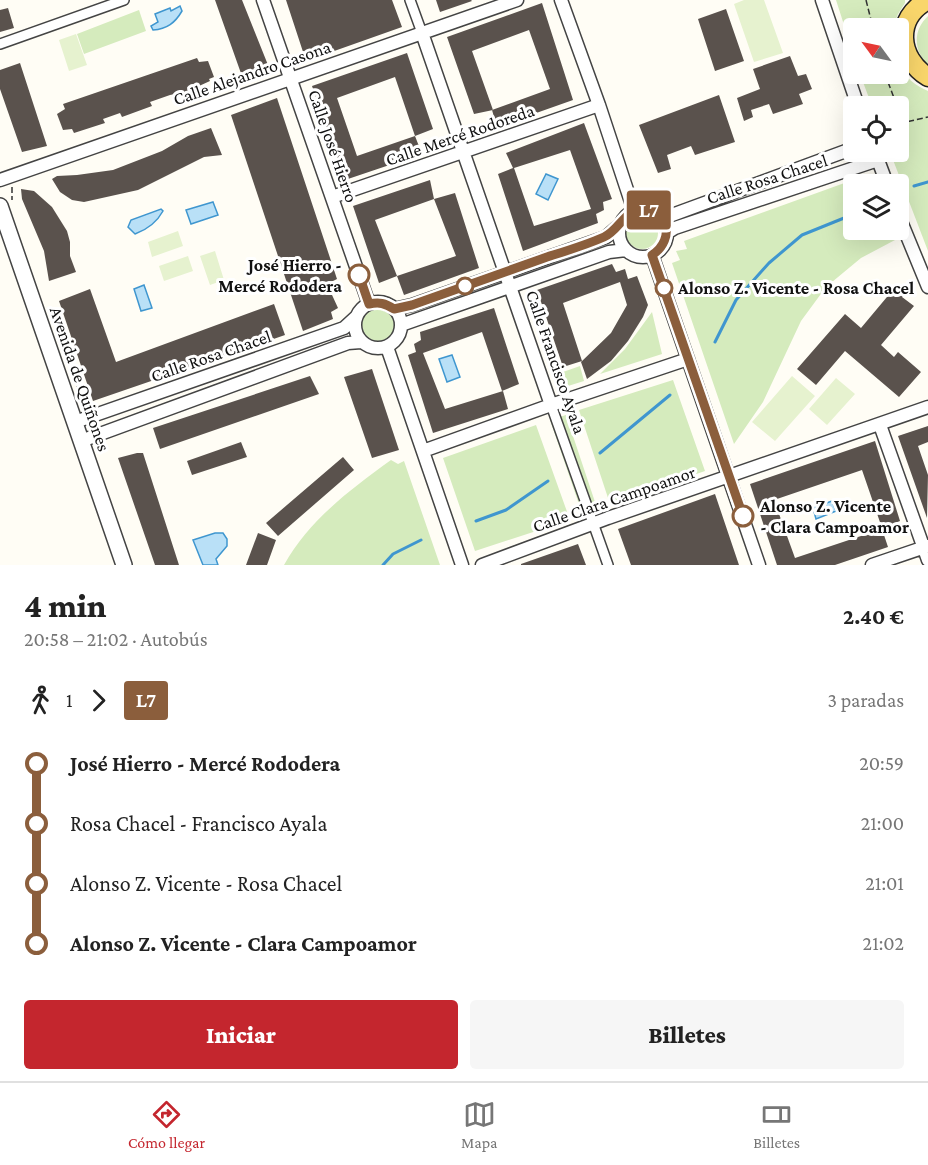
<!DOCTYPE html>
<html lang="es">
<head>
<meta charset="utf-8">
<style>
	:root { --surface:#fff; --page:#f6f6f6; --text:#222; --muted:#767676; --line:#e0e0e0; --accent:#c4262e }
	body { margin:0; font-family:"Crimson Pro",serif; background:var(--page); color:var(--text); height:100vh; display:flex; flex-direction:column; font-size:22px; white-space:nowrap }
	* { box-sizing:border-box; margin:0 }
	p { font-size:20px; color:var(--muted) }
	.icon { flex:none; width:33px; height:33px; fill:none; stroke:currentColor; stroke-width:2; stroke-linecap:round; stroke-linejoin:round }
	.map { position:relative; height:565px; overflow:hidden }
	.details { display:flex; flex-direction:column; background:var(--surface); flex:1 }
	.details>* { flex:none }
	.badge { padding:0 12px; border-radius:4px; font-size:21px; line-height:39px }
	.needle { width:39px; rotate:303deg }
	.controls { position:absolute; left:843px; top:18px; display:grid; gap:12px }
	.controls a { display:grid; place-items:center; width:66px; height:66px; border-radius:6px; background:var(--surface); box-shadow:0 6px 24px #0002; font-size:30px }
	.map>.badge { position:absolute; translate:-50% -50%; box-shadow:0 0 0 3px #fff }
	.legs { display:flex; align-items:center; gap:9px; height:66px; padding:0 24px; font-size:20px }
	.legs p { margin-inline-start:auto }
	.overview { display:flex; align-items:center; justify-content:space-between; height:102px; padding:0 24px }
	h1 { font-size:33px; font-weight:800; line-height:45px }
	.action { display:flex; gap:12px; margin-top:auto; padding:12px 24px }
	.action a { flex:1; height:69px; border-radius:6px; background:var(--accent); color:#fff; font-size:24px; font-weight:800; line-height:69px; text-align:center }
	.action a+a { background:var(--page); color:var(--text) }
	ul { padding:0 24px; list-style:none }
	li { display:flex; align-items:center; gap:21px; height:60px; font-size:22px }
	li i { display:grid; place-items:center; width:9px; height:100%; margin:0 8px; background:currentColor }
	li i::after { content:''; width:15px; height:15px; margin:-8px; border:4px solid; border-radius:50%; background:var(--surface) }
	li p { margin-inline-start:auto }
	li:first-child i { background:linear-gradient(#0000 50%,currentColor 0) }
	li:last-child i { background:linear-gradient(currentColor 50%,#0000 0) }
	.menu { display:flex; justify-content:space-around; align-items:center; height:84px; border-top:2px solid var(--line); background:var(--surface); font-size:16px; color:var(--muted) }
	.menu a { display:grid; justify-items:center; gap:3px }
	.menu .active { color:var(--accent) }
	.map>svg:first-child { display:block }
	.green { fill:#d5ebbd }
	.pitch { fill:#e6f2cf }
	.water { fill:#b9e0f7; stroke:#3f96cf; stroke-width:1.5 }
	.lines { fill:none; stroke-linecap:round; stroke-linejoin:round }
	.stream { stroke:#3f96cf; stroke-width:3 }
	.building { fill:#5a524d; fill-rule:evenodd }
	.pedestrian-casing { stroke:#444; stroke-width:12 }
	.minor-casing { stroke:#444; stroke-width:15 }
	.tertiary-casing { stroke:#444; stroke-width:18 }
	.primary-casing { stroke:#222; stroke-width:21 }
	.path { stroke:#333; stroke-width:1.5; stroke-dasharray:6 3; stroke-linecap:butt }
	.pedestrian { stroke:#fff; stroke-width:9 }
	.minor { stroke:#fff; stroke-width:12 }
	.tertiary { stroke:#fff; stroke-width:15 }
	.primary { stroke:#f9d66b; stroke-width:18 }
	.line-1-casing { stroke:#fff; stroke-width:14 }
	.line-1 { stroke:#8b5e3c; stroke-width:9 }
	.stop-1-dot { fill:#fff; stroke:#8b5e3c; stroke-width:3 }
	.labels { text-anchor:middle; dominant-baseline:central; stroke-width:6; stroke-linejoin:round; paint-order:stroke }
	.street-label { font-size:18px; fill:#111; stroke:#fff }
	.stop-label { font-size:18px; font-weight:bold; fill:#111; stroke:#fff; text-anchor:start }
</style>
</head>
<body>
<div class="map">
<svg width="928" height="565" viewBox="0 0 928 565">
	<rect width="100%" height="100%" fill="#fffdf5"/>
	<path class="green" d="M 836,0 L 905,0 L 905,3 L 898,14 L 892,28 L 854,28 L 853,53 Z
		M 139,10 L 146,31 L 84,54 L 77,34 Z
		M 928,16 L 928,65 C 913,50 913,30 928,16 Z
		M 899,66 C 907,79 915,85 928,91 L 928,251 L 890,152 L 898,152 L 898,106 L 872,106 L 860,74 L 898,74 Z
		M 850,181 L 853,188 L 854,230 L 891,230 L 895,240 L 861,258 L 826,287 L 801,321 L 763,402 L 734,444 L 672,263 L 680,260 L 676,251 L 687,249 L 684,241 Z
		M626 233a16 16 0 1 1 32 0a16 16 0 1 1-32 0Z
		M362 325a16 16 0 1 1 32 0a16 16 0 1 1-32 0Z
		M 652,312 L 662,354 L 600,374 L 625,349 Z
		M 580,366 L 584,381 L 568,386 L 563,372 Z
		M 673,380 L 705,471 L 610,504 L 579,410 Z
		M 566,415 L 597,508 L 582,513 L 550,420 Z
		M 536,425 L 570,520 L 475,551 L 443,458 Z
		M 391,460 L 398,464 L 404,461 L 440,565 L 284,565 C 309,520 351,489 391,460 Z"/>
	<path class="pitch" d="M 744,0 L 764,0 L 783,53 L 754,62 L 734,4 Z
		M 76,34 L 87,65 L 69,71 L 59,40 Z
		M 178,231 L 183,246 L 152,257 L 148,242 Z
		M 215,251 L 224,280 L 210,285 L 200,256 Z
		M 188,256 L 193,271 L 164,281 L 159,266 Z
		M 792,376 L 815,396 L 775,441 L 752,422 Z
		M 836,378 L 855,394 L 827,425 L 809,409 Z"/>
	<path class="water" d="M 180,6 L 182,11 C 175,23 167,29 153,30 L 151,26 L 158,22 L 155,14 L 170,8 L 171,11 Z
		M 546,174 L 558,179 L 548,200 L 536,194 Z
		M 213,202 L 218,215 L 191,224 L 186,210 Z
		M 161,209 L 163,211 C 157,222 146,230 135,234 L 128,227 L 131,220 Z
		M 144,285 L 152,308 L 141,311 L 134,289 Z
		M 452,355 L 460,377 L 447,382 L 439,359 Z
		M 832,501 L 836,511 L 816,519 L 813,508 Z
		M 215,533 L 223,533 L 227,539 L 227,546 L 216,559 L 218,565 L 203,565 L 193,540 Z"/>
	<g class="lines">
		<path class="stream" d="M 914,186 L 928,182
			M 715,342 L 736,300 L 769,263 L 802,235 L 854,214
			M 600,453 L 670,395
			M 476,521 L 506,510 L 548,481
			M 383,565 L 393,554 L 421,540"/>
	</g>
	<path class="building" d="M 215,0 L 242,0 L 270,70 L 243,79 Z
		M 286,0 L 392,0 L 402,27 L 306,61 Z
		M 436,0 L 471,0 L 472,1 L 440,12 Z
		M 542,3 L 573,100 L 497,127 L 492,110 L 550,89 L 529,30 L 472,51 L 493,110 L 474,114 L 447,37 Z
		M 8,8 L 14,28 L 0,32 L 0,10 Z
		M 726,9 L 744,61 L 715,71 L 698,19 Z
		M 407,53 L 433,129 L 415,136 L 422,154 L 345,180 L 312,86 ZM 395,77 L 415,136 L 357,156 L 337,98 Z
		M 790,56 L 798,76 L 806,74 L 812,89 L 799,94 L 803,104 L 773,114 L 769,104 L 751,110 L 753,117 L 744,121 L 737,98 L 760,89 L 753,69 Z
		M 197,58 L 199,62 L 208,61 L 214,77 L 209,79 L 210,81 L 199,86 L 200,89 L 176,98 L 175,94 L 170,95 L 150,102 L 152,106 L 122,117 L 120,113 L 103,119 L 105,123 L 74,133 L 72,129 L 63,130 L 57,114 L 65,109 L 63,104 Z
		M 20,63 L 47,146 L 22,152 L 0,89 L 0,70 Z
		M 719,95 L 735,142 L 695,155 L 691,146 L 667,155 L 671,169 L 658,173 L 639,125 Z
		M 277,98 L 337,279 L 327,284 L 338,308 L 331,312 L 333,319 L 303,331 L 231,115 Z
		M 584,123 L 612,199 L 603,202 L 604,210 L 596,214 L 598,223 L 523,251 L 498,174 L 513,168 L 506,153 ZM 570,150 L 591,209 L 534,226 L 514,168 Z
		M 211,128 L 222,155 L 204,157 L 138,190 L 84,202 L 72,200 L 60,192 L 52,179 L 57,176 L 77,175 L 113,170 L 162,151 L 188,136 Z
		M 430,180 L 434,199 L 375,220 L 397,276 L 379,283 L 353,206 Z
		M 21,189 L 34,191 L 52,207 L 67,231 L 70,242 L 70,256 L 76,272 L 49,281 L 44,251 L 22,199 Z
		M 455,193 L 479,268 L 404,295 L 397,276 L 456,256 L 434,199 Z
		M 612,264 L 616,272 L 625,269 L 628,279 L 637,276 L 648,305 L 643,317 L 628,341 L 611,361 L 587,379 L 581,362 L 611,333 L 627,305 L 620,282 L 563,303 L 582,361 L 563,367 L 537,290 Z
		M 897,285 L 906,292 L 902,297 L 914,306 L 881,345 L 894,357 L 898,352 L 921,372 L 899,397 L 845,351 L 816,385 L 797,369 L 845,314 L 861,328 Z
		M 90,289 L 116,362 L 274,304 L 285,335 L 93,401 L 59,301 Z
		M 494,308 L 519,384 L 502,391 L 482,332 L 423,353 L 445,409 L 503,391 L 508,409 L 433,433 L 408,355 L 416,352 L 414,344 L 421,340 L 420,332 Z
		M 372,369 L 399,450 L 372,458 L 344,377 Z
		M 310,376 L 319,394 L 160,449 L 153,428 Z
		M 928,426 L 928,442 L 918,446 L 928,475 L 927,518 L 898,436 Z
		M 875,441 L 900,521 L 882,528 L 862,470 L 774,500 L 795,558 L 882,529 L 888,547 L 835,565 L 777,565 L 750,484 Z
		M 241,442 L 247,457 L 192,475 L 187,461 Z
		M 137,453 L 143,453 L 179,565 L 155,565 L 118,458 Z
		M 343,457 L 354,470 L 278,536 L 266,523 Z
		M 715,494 L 739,565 L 631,565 L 618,529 Z
		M 258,533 L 276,540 L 267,565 L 246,565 Z
		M 578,544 L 586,565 L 521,565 L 521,564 Z"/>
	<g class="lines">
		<defs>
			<path id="pedestrian" d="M 410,0 L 422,33
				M 0,44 L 124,0
				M 551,405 L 608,565"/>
			<path id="minor" d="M 263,0 L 369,304
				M 561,0 L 599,105 L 634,211
				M 822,0 L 858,106
				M 422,33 L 551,405
				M 875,152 L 887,184
				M 0,180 L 517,0
				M 332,197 L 599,105
				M619 233a24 24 0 1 1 48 0a24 24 0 1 1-48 0Z
				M 898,214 L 928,287
				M 660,216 L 672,215 L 854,148
				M 667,233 L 675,228 L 878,160
				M 652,255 L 759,565
				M355 325a23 23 0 1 1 46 0a23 23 0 1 1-46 0Z
				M 394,309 L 412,305 L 606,237 L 621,224
				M 401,325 L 609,252 L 626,250
				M 387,347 L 462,565
				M 75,422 L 344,328 L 356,317
				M 880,425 L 928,560
				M 81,441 L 348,343 L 361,342
				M 423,451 L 551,405 L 688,359
				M 482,565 L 608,518 L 928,407
				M 872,565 L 928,546"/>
			<path id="tertiary" d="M 0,206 L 124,565"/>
			<path id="primary" d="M 928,0 C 894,18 898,58 928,77"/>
		</defs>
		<use href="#pedestrian" class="pedestrian-casing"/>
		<use href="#minor" class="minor-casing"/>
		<use href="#tertiary" class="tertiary-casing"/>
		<use href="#primary" class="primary-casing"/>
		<path class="path" d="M 866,0 L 873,28
			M 885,74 L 897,106
			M 898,112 L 902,123 L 928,117
			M 12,187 L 12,200
			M 77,386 L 81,397 L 89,404"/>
		<use href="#pedestrian" class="pedestrian"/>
		<use href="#minor" class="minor"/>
		<use href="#tertiary" class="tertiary"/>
		<use href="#primary" class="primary"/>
	</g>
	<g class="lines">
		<defs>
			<path id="line-1" d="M 359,275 L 369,304 C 379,302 385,303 394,309 L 412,305 C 457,289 502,273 547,257 C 566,251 586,245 604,237 C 618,231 624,212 639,210 C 667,204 677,239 652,255 L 743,516"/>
		</defs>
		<use href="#line-1" class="line-1-casing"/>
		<use href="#line-1" class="line-1"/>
	</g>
	<g class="stop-1-dot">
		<circle cx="359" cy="275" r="10"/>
		<circle cx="465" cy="286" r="8"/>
		<circle cx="664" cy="288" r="8"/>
		<circle cx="743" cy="516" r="10"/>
	</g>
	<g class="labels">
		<g class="street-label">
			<text transform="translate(252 73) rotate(-19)">Calle Alejandro Casona</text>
			<text transform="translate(460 135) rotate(-19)">Calle Mercé Rodoreda</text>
			<text transform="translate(333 146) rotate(71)">Calle José Hierro</text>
			<text transform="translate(767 179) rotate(-18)">Calle Rosa Chacel</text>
			<text transform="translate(211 356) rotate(-19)">Calle Rosa Chacel</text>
			<text transform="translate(556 362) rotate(71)">Calle Francisco Ayala</text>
			<text transform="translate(80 379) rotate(71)">Avenida de Quiñones</text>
			<text transform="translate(614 499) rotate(-19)">Calle Clara Campoamor</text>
		</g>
		<g class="stop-label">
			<text x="342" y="265" text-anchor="end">José Hierro -<tspan x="342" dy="21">Mercé Rododera</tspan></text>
			<text x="678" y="288">Alonso Z. Vicente - Rosa Chacel</text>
			<text x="760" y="506">Alonso Z. Vicente<tspan x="760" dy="21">- Clara Campoamor</tspan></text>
		</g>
	</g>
</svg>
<div class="controls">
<a><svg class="needle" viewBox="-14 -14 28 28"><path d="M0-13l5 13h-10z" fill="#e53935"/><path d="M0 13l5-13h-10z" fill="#767676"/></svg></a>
<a><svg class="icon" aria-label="locate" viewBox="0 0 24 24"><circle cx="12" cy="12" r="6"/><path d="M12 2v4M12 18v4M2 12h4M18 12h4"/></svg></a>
<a><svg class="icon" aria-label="layers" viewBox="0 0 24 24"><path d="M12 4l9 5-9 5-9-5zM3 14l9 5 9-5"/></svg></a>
</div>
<b class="badge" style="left:649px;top:210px;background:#8b5e3c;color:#fff">L7</b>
</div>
<section class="details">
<div class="overview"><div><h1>4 min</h1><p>20:58 – 21:02 · Autobús</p></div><b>2.40 €</b></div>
<div class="legs"><svg class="icon" aria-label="walk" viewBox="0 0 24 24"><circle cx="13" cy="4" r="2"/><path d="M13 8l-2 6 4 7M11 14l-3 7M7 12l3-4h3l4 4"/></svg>1<svg class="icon" aria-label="forward" viewBox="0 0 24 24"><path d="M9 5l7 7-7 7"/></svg><b class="badge" style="background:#8b5e3c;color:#fff">L7</b><p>3 paradas</p></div>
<ul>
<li><i style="color:#8b5e3c"></i><b>José Hierro - Mercé Rododera</b><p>20:59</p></li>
<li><i style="color:#8b5e3c"></i><span>Rosa Chacel - Francisco Ayala</span><p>21:00</p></li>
<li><i style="color:#8b5e3c"></i><span>Alonso Z. Vicente - Rosa Chacel</span><p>21:01</p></li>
<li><i style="color:#8b5e3c"></i><b>Alonso Z. Vicente - Clara Campoamor</b><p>21:02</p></li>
</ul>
<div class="action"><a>Iniciar</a><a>Billetes</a></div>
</section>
<nav class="menu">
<a class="active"><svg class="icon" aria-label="directions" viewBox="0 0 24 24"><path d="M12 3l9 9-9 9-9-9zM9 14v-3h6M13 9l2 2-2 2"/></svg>Cómo llegar</a>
<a><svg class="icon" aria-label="map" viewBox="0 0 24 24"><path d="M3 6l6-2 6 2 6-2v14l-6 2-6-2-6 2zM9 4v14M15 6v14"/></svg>Mapa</a>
<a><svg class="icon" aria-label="tickets" viewBox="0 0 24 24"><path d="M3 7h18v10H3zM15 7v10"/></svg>Billetes</a>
</nav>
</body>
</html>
